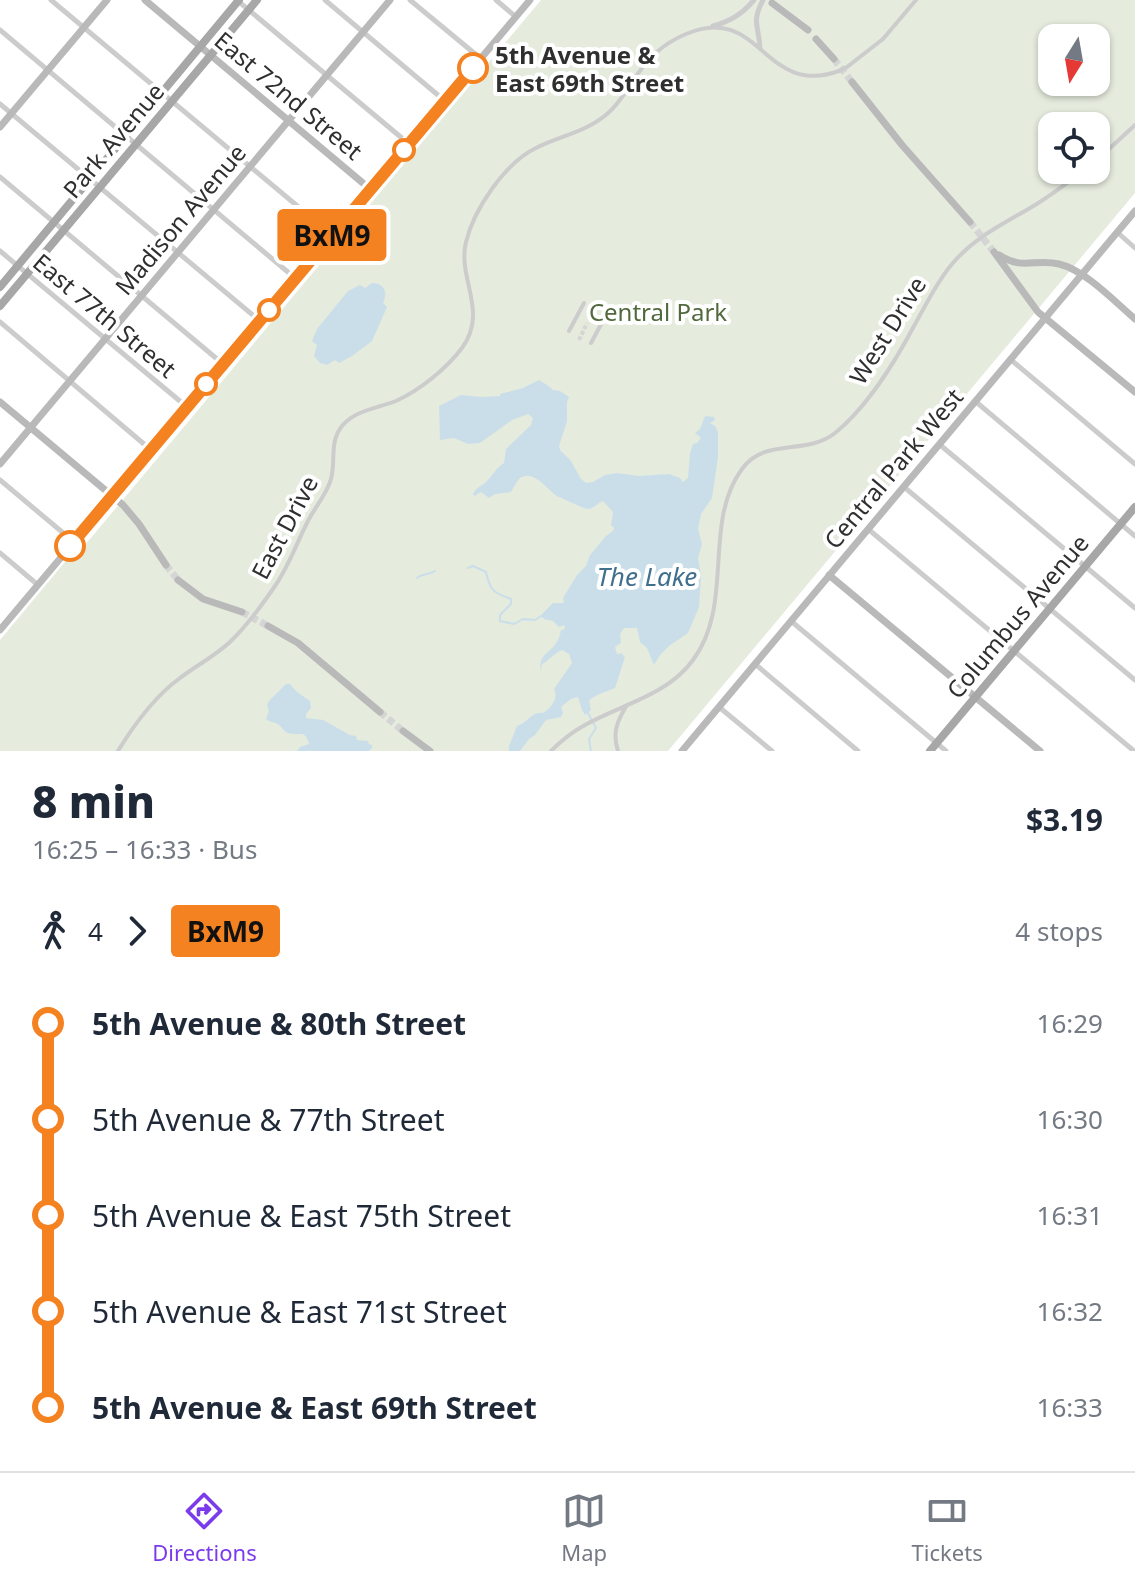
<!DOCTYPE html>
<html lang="en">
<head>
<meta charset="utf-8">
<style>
	:root { --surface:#fff; --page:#f2f2f3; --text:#1f2937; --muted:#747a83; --line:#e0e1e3; --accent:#7c3aed }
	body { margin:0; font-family:"Noto Sans",sans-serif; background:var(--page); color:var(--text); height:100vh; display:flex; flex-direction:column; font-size:30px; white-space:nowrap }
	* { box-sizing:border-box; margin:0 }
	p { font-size:26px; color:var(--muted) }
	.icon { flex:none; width:44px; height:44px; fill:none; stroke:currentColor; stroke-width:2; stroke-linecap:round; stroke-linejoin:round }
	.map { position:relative; height:751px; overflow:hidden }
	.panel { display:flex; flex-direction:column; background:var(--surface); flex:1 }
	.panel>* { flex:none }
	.badge { padding:0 16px; border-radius:6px; font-size:28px; line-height:52px }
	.needle { width:52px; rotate:191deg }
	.fabs { position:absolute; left:1038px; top:24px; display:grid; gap:16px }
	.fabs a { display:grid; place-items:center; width:72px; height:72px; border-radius:16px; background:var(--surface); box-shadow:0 2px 6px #0004; font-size:40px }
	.map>.badge { position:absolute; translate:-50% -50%; box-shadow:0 0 0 4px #fff }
	.legs { display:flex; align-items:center; gap:12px; height:88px; padding:0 32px; font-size:26px }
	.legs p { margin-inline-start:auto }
	.headline { display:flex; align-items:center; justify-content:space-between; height:136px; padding:0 32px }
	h1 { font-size:44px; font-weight:800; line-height:60px }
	ul { padding:0 32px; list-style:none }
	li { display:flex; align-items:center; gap:28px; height:96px; font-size:30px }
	li i { display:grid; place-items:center; width:12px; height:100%; margin:0 10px; background:currentColor }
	li i::after { content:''; width:20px; height:20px; margin:-10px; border:6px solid; border-radius:50%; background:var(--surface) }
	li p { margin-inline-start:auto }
	li:first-child i { background:linear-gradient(#0000 50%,currentColor 0) }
	li:last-child i { background:linear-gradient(currentColor 50%,#0000 0) }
	.menu { display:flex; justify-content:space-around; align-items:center; height:112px; border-top:2px solid var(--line); background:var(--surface); font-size:22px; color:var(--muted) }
	.menu a { display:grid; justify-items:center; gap:4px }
	.menu .active { color:var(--accent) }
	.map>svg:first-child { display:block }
	.green { fill:#e5ebdd; fill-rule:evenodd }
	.water { fill:#cadeea }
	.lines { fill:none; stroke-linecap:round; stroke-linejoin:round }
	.stream { stroke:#cadeea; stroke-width:2 }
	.pedestrian-tunnel { stroke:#d5d5d5; stroke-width:4; stroke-dasharray:4 2; stroke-linecap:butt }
	.secondary-tunnel { stroke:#d5d5d5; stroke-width:7; stroke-dasharray:7 3.5; stroke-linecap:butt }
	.pedestrian { stroke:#ccc; stroke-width:4 }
	.minor { stroke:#ccc; stroke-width:5 }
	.secondary { stroke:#b9b9b9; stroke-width:7 }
	.primary { stroke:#a7a7a7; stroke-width:8 }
	.pedestrian-bridge { stroke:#ccc; stroke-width:4 }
	.line-1-casing { stroke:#fff; stroke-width:18 }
	.line-1 { stroke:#f58220; stroke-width:12 }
	.stop-1-dot { fill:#fff; stroke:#f58220; stroke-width:4 }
	.labels { text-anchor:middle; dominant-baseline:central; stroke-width:8; stroke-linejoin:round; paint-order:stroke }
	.stop-label { font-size:24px; font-weight:bold; fill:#2f2f2f; stroke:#fff; text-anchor:start }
	.street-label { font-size:24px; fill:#2f2f2f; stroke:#fff }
	.park-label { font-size:24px; fill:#52693e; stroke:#fff }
	.water-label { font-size:26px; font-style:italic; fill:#40708e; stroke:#fff }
</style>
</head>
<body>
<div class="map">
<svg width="1135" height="751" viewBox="0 0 1135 751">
	<rect width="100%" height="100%" fill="#fff"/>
	<path class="green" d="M 541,0 L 1135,0 L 1135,193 L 668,751 L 0,751 L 0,640 L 79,545 L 83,547 L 85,545 ZM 1052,38 L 1096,38 L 1096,82 L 1052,82 ZM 1052,126 L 1096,126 L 1096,170 L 1052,170 Z"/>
	<path class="water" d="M 372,283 C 385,283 388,293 383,303 L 387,307 L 372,341 L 352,356 L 339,363 L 335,360 L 327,365 L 320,363 L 314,356 L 317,345 L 312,341 L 317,329 L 348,291 L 360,285 L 365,288 Z
		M 539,380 L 547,385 L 553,390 L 560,391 L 569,397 L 567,402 L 567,421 L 559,446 L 560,450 L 571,461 L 581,479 L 586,483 L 593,482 L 605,475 L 617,473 L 639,476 L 669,474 L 680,478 L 683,482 L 688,478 L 690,453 L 693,444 L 697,443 L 701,438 L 695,433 L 700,429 L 705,416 L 714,417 L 715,420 L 710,423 L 715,426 L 718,432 L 718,457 L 712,498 L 701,514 L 698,529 L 702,544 L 698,558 L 701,576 L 699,607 L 688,633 L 669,646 L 660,655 L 654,665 L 647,648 L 640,642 L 637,628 L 624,628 L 620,634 L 621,643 L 615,647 L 617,654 L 621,653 L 625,657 L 615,688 L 597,695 L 589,700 L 591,710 L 585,715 L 582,710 L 578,697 L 571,699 L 561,707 L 563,713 L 561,717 L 546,720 L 535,735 L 529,739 L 520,751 L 509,751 L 509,746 L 517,726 C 527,724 531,711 543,713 C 551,708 559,698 554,689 L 572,663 L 569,654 L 562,650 C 553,654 550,660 542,664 L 541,672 C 537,649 557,655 561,630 L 565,629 L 564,625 L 559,627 L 553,621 L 544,619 L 541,616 L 542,614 L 553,603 L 564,603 L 563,598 L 566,593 L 577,575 L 586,566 L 590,555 L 606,536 L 613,531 L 614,528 L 611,525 L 613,512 L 603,501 C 597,503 594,509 587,509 C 583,508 564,499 559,497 C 549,492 535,470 522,477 C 517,479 514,488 511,492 L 495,494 L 489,498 L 481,492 L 474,496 L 473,494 C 477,486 481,487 487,481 C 493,475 496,468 504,463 L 506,449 L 531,425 L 533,418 L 528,414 L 512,420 L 480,443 L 468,444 L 454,438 L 440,440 L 439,406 L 461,395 L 481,397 L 500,396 L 500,394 L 523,388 Z
		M 286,684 L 290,684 L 297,692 L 310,701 L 311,708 L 306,714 L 306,718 L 323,720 L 350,735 L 356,736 L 357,740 L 368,741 L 369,744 L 372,745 L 372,748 L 369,751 L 297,751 L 300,747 L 309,744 C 305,728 299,737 288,733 C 284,732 282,727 278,724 C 274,722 269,722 266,719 L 269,711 L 267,705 L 269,701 Z"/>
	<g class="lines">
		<path class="stream" d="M 468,568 L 473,566 L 486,572 C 490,591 494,593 511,599 L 511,604 L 500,615 L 500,621 L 514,624 L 523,619 L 535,620 L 541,616
			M 417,578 C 423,573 429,575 435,571
			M 588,713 L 596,728 L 589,739 L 591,751"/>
		<path class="pedestrian-tunnel" d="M 579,340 L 587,323"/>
		<path class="secondary-tunnel" d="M 834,59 L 852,82
			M 970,222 L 994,252
			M 166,565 L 178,580
			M 242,612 L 268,626
			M 380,712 L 403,731"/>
		<path class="pedestrian" d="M 847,67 L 883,39 L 916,0
			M 1096,161 L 1135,125
			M 569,331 L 584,303
			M 591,343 L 606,315
			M 118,751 C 135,723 154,697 180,678 C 197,665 215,656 230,642 C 247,626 262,605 275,586 C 289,566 297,542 308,521 C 315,507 327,494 331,479 C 336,461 329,442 342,426 C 355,410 378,408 396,401 C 420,390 446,369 462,348 C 489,311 457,279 466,242 C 474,209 505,163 536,148 C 560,136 586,132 607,114 C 618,105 625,93 633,81 C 647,59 662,44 686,34 C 761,2 763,98 839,71
			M 551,751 C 561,741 572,732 585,725 C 620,705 668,695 693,660 C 735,604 702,523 742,469 C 765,437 806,456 835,433 C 866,408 895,362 914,326 C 926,305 936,283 952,264 C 974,238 1001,225 1030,208 C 1049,197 1067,183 1085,170
			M 618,751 C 612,733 617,721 627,705"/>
		<path class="minor" d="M 51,0 L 332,235
			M 325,0 L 445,101
			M 410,0 L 480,58
			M 496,0 L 516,17
			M 238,1 L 409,144
			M 713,26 C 731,21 742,14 754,0
			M 0,30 L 295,278
			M 760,48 C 759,26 751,23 763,0
			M 0,104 L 260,321
			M 0,177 L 223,364
			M 1117,232 L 1135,248
			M 0,251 L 187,407
			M 0,322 L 151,450
			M 1010,359 L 1135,464
			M 975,401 L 1135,536
			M 939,444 L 1135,608
			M 0,480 L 74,542
			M 904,487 L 1135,680
			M 868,529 L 1134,751
			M 0,553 L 38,585
			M 791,621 L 946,751
			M 755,664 L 858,751
			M 719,707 L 772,751"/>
		<path class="secondary" d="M 145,0 L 370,189
			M 772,3 L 808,30
			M 816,39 L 834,59
			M 852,82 L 902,145 L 970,222
			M 0,127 L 107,0
			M 994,252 L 1038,312 L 1135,392
			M 999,255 C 1024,271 1034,258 1059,264 C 1085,270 1115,302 1135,319
			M 0,402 L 123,505 L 139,524 L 166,565
			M 0,464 L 390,0
			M 829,575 L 1040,751
			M 178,580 L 203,599 L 242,612
			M 268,626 L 298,643 L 380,712
			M 0,630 L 530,0
			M 403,731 L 430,751
			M 682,751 L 1135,211"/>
		<path class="primary" d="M 0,287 L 239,0
			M 0,306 L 257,0
			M 930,751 L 1135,507"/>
		<path class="pedestrian-bridge" d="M 839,71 L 847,67"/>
	</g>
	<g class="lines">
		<defs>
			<path id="line-1" d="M 70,546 L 473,68"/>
		</defs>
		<use href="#line-1" class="line-1-casing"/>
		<use href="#line-1" class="line-1"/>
	</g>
	<g class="stop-1-dot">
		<circle cx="473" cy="68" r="14"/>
		<circle cx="404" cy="150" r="10"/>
		<circle cx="269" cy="310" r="10"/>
		<circle cx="206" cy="384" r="10"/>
		<circle cx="70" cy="546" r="14"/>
	</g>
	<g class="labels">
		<g class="stop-label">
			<text x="495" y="54">5th Avenue &amp;<tspan x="495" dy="28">East 69th Street</tspan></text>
		</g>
		<g class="street-label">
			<text transform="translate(289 95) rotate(40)">East 72nd Street</text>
			<text transform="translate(113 140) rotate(-50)">Park Avenue</text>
			<text transform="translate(180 219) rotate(-50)">Madison Avenue</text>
			<text transform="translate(105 315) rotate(40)">East 77th Street</text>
			<text transform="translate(887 330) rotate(-58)">West Drive</text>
			<text transform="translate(893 468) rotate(-50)">Central Park West</text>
			<text transform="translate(284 527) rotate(-62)">East Drive</text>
			<text transform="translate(1017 616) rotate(-50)">Columbus Avenue</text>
		</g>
		<g class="park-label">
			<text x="658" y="311">Central Park</text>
		</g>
		<g class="water-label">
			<text x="647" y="576">The Lake</text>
		</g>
	</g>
</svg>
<div class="fabs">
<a><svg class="needle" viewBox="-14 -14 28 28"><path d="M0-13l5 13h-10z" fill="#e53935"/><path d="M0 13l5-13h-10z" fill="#747a83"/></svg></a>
<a><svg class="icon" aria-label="locate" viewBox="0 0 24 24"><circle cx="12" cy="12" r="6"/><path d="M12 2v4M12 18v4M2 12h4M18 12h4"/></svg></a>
</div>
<b class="badge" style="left:332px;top:235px;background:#f58220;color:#111">BxM9</b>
</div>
<section class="panel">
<div class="headline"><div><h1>8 min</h1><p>16:25 – 16:33 · Bus</p></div><b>$3.19</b></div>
<div class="legs"><svg class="icon" aria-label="walk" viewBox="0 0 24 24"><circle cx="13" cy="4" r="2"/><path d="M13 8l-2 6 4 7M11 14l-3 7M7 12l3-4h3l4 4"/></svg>4<svg class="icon" aria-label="forward" viewBox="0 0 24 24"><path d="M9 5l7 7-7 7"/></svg><b class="badge" style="background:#f58220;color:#111">BxM9</b><p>4 stops</p></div>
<ul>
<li><i style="color:#f58220"></i><b>5th Avenue &amp; 80th Street</b><p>16:29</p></li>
<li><i style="color:#f58220"></i><span>5th Avenue &amp; 77th Street</span><p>16:30</p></li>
<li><i style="color:#f58220"></i><span>5th Avenue &amp; East 75th Street</span><p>16:31</p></li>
<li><i style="color:#f58220"></i><span>5th Avenue &amp; East 71st Street</span><p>16:32</p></li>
<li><i style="color:#f58220"></i><b>5th Avenue &amp; East 69th Street</b><p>16:33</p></li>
</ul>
</section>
<nav class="menu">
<a class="active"><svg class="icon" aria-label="directions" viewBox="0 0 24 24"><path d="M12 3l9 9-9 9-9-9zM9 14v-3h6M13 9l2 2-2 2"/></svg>Directions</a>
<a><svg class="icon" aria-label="map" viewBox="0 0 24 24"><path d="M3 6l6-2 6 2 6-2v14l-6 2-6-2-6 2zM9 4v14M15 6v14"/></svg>Map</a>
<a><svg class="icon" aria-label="tickets" viewBox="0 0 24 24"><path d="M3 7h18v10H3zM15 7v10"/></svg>Tickets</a>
</nav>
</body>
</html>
